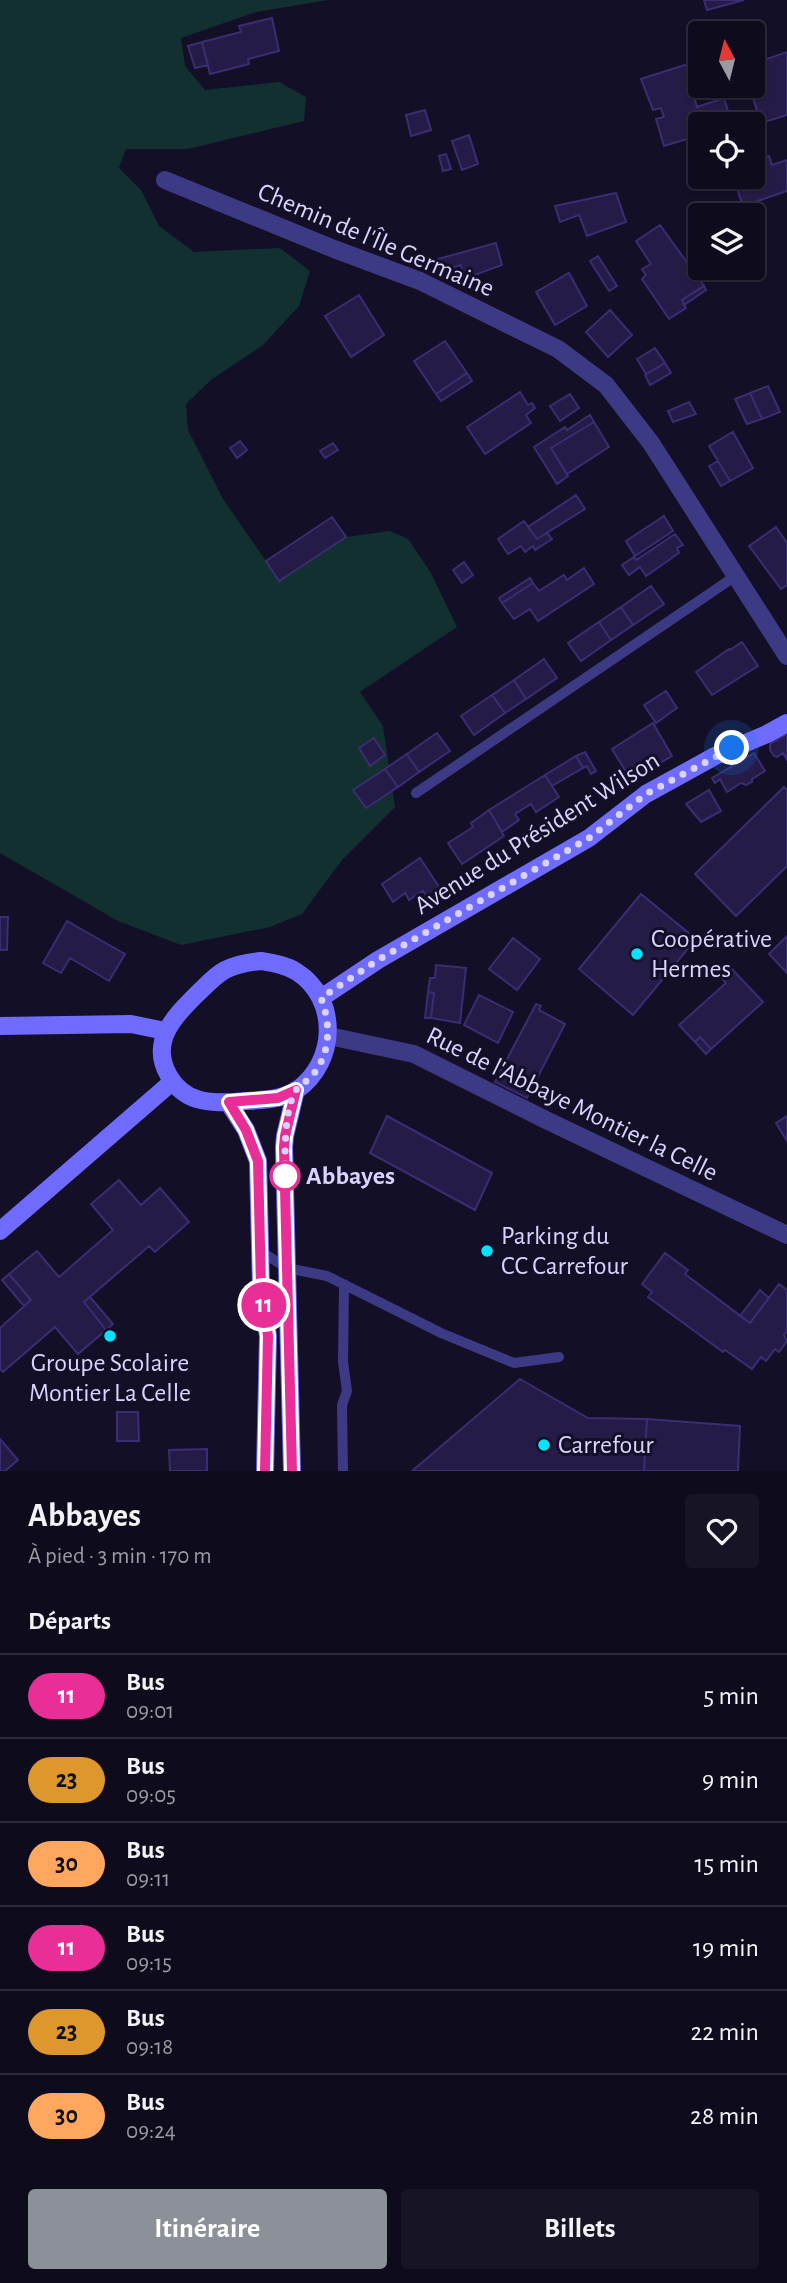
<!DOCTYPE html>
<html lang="fr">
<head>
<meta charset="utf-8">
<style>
	:root { --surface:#0e0b1c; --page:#171425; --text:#f1f3f6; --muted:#9b9ba3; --line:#2e2b3b; --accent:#8c9099 }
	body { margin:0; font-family:"Alegreya Sans",sans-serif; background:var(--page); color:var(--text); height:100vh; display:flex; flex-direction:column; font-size:26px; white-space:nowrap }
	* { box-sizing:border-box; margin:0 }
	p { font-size:23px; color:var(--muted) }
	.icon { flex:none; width:38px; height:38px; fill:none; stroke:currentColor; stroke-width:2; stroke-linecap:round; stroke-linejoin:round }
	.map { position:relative; height:1471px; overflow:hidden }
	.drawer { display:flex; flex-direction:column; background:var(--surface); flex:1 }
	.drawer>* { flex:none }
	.badge { padding:0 14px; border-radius:23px; font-size:24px; line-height:46px }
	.needle { width:46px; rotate:353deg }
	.fabs { position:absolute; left:688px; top:21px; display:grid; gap:14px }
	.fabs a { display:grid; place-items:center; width:77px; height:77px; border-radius:7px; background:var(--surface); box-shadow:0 2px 5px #0004,0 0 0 2px var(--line); font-size:35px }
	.you { position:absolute; width:35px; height:35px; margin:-18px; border:5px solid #fff; border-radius:50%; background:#1a73e8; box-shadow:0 0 0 10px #1a73e833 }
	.map>.badge { position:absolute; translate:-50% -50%; box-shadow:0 0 0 4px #fff }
	h2 { padding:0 28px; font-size:26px; line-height:63px }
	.round { display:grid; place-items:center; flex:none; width:74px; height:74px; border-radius:7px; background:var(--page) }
	.summary { display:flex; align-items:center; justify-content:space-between; height:119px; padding:0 28px }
	h1 { font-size:33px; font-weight:600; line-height:52px }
	.button { display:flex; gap:14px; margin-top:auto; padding:14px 28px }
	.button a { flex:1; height:80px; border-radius:7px; background:var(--accent); color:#fff; font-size:28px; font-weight:600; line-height:80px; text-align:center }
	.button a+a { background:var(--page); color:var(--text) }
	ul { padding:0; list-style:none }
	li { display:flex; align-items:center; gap:21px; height:84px; padding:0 28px; border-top:2px solid var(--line) }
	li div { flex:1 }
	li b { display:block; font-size:26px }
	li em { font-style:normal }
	li .badge { min-width:77px; font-weight:700; text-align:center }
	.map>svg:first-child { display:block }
	.green { fill:#12302f }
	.building { fill:#241b47; stroke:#3b2d73; stroke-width:2 }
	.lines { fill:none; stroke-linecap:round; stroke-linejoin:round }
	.lane { stroke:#3d3a85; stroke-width:10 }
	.street { stroke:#3d3a85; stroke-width:18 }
	.secondary { stroke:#6f6bff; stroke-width:18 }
	.line-casing { stroke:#fff; stroke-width:16 }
	.line { stroke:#e92e97; stroke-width:10 }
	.walk { stroke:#d9d4ff; stroke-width:7; stroke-dasharray:0 12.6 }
	.poi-dot { fill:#00e5ff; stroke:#130f26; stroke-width:2.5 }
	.stop-dot { fill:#fff; stroke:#e92e97; stroke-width:3.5 }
	.labels { text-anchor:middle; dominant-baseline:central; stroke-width:6; stroke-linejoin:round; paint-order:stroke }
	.street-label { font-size:26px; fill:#d9d4ff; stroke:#130f26 }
	.poi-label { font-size:26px; fill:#d9d4ff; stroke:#130f26; text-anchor:start }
	.stop-label { font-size:26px; font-weight:bold; fill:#d9d4ff; stroke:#130f26; text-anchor:start }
</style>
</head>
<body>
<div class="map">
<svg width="787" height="1471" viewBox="0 0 787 1471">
	<rect width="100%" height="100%" fill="#130f26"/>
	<path class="green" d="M 0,0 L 328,0 L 256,12 L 181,38 L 185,66 L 205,90 L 279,82 L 306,97 L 304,121 L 188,149 L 126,149 L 119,168 L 141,190 L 159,226 L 194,252 L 280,248 L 310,271 L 299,306 L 263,345 L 212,379 L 186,404 L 188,430 L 223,499 L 279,580 L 346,537 L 390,531 L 408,539 L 431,573 L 457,627 L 360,692 L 383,726 L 395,807 L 342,860 L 302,914 L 270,927 L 181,945 L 118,921 L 0,853 Z"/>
	<path class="building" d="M 704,0 L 744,0 L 707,10 Z
		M 272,18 L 279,51 L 248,59 L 249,64 L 210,74 L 202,42 L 241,32 L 239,26 Z
		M 202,42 L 208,65 L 195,68 L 188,46 Z
		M 787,52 L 787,115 L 761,123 L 751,92 L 754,91 L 752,64 Z
		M 691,63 L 701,94 L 694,97 L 697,107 L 724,98 L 732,124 L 700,124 L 700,135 L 664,146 L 656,119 L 664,117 L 661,108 L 653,110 L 641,79 Z
		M 425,110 L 431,130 L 411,136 L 406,115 Z
		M 469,135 L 478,164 L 462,170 L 452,141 Z
		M 446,154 L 451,169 L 443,171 L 439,156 Z
		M 769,156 L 772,165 L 787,160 L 787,191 L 743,206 L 733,177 L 752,177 L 752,162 Z
		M 616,193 L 626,222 L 587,236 L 579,215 L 560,222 L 555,206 Z
		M 660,225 L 704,286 L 682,300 L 686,308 L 669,319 L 642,279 L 646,275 L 642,269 L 651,264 L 636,241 Z
		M 496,243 L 502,265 L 464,279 L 461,265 L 441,271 L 438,259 Z
		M 598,256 L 617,286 L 609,291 L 590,261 Z
		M 569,273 L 587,306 L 555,325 L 536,292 Z
		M 704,286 L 706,290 L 684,305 L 682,300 Z
		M 359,295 L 384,335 L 351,357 L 325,316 Z
		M 610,310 L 632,335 L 608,357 L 586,332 Z
		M 445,341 L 467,373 L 436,394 L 414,361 Z
		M 655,348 L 665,363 L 646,374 L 637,359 Z
		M 665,363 L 671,373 L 650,385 L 645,375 Z
		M 467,373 L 472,381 L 441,401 L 436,394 Z
		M 768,386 L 780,412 L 762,419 L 750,393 Z
		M 520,392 L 528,405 L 532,403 L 535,408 L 526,415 L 531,423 L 485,454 L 467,427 Z
		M 750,393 L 762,419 L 747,424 L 735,399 Z
		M 570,394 L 579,408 L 560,421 L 550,406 Z
		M 689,402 L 696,414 L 673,422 L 668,411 Z
		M 590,415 L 594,422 L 551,448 L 568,476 L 557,484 L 534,447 L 565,427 L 567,430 Z
		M 594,422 L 609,447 L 567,474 L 551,448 Z
		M 733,432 L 753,468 L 730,481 L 709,446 Z
		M 240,441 L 247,450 L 237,458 L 230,448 Z
		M 333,443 L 338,450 L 325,458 L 320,451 Z
		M 718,461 L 730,481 L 721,486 L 709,466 Z
		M 576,495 L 585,509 L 537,539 L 528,527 Z
		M 664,516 L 673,531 L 635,556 L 626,541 Z
		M 332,517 L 346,537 L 279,581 L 266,561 Z
		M 524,521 L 537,539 L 547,533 L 552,539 L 535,550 L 533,546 L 525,552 L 521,546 L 508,554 L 498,539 Z
		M 776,527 L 787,543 L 787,585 L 781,589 L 749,546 Z
		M 675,534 L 683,545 L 677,548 L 679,553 L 646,576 L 640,567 L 629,575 L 622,565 L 634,557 L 636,560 Z
		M 464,562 L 473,575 L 462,583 L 453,570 Z
		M 584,568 L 594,584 L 538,621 L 530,609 L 514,619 L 502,603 L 533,583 L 539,591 L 564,575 L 567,580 Z
		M 530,578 L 533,583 L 502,603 L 499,598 Z
		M 651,586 L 664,604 L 633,625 L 621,607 Z
		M 621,607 L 633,625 L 611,640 L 599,622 Z
		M 599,622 L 611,640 L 581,661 L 568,643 Z
		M 742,642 L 758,666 L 712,695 L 696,672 L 729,649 L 730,650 Z
		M 544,659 L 557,678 L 526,699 L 514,680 Z
		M 514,680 L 526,699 L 505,713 L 492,695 Z
		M 666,691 L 677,708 L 656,723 L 644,705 Z
		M 492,695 L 505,713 L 474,735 L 461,716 Z
		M 653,723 L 672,756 L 631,780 L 612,749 Z
		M 437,733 L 450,751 L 419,772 L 407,754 Z
		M 787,734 L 787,760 L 783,753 L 777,757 L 774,756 L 770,750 L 770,744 Z
		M 374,738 L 385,755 L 370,766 L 359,748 Z
		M 585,752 L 596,771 L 591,774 L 587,766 L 583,768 L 576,756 Z
		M 754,753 L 765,771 L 752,779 L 752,782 L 746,785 L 741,783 L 727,792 L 720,779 L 715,783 L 712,778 Z
		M 407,754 L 419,772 L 398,787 L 385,769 Z
		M 576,756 L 583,768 L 552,786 L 545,775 Z
		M 385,769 L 398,787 L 366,808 L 353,790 Z
		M 545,775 L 559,797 L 536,812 L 531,804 L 515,814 L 519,820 L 502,832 L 489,810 Z
		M 784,787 L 787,790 L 787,866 L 736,916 L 695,874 Z
		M 709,790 L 721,811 L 701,822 L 686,804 Z
		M 489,810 L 504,836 L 462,864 L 448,843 L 473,827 L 471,823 Z
		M 420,858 L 445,896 L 432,905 L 423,891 L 409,900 L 405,893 L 393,902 L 382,884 Z
		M 641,894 L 696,939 L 633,1015 L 579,969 Z
		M 0,917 L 8,917 L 7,950 L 0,950 Z
		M 67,921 L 125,954 L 109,981 L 70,958 L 61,973 L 43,963 Z
		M 787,936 L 787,973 L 769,954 Z
		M 513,938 L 540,959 L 517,990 L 489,969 Z
		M 436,965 L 466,968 L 460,1023 L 431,1018 L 434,993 L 428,992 L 430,978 L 435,978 Z
		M 730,967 L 763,1002 L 711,1049 L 700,1037 L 695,1042 L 679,1025 L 726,983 L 720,976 Z
		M 428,992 L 434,993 L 431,1018 L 425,1018 Z
		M 479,995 L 513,1012 L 498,1043 L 464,1025 Z
		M 536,1004 L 541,1006 L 539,1010 L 565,1024 L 527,1098 L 495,1082 Z
		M 700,1037 L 711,1049 L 706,1054 L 695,1042 Z
		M 387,1116 L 492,1173 L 475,1210 L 370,1153 Z
		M 787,1116 L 787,1141 L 776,1123 Z
		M 119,1180 L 141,1205 L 160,1188 L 189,1222 L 155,1252 L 149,1246 L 84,1302 L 106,1330 L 78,1354 L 55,1327 L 3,1372 L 0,1369 L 0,1328 L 31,1300 L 9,1274 L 37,1251 L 59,1277 L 113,1230 L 91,1204 Z
		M 665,1253 L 688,1270 L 685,1274 L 750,1323 L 779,1284 L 787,1290 L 787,1331 L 784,1335 L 787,1341 L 779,1352 L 775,1349 L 766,1361 L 761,1357 L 752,1369 L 725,1350 L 723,1352 L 648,1297 L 652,1292 L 642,1284 Z
		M 9,1274 L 31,1300 L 24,1306 L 2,1280 Z
		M 760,1290 L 769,1298 L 750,1323 L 740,1316 Z
		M 90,1297 L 113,1324 L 106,1330 L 84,1302 Z
		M 520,1379 L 588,1418 L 647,1419 L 644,1471 L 412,1471 Z
		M 117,1412 L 138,1412 L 139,1441 L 117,1441 Z
		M 647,1419 L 740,1426 L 738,1471 L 644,1471 Z
		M 0,1439 L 18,1460 L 5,1471 L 0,1471 Z
		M 207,1449 L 207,1471 L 170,1471 L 169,1450 Z"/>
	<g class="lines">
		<path class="lane" d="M 416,793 L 737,575
			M 260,1251 L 287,1268 L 327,1276 L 441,1333 L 514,1363 L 559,1357
			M 343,1471 L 342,1405 L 347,1391 L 343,1362 L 344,1284"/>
		<path class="street" d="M 165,180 L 334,249 L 420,281 L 558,349 L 606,385 L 651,443 L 787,656
			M 329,1036 L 414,1054 L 546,1120 L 787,1235"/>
		<path class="secondary" d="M 261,961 C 273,963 286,965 297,972 C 339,999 337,1062 297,1090 C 281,1100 263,1100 245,1101 C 230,1102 213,1104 197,1099 C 186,1096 175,1087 169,1076 C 149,1042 174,1017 197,994 C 206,986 214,976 225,970 C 237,964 249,962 261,961 Z
			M 321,998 L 378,960 L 589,838 L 646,794 L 715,756 L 767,734 L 787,723
			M 0,1026 L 131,1024 L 165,1031
			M 228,1102 L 246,1130 L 258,1161 L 261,1287 L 268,1336 L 265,1471
			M 0,1231 L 172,1082
			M 292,1471 L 284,1147 L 285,1136 L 296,1090"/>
	</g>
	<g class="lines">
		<defs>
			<path id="line" d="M 265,1471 L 268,1336 L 261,1287 L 258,1161 L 246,1130 L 229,1102 L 278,1098 L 296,1090 L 285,1136 L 284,1147 L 292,1471"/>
		</defs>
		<use href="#line" class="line-casing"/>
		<use href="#line" class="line"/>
		<path class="walk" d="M 285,1176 C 285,1154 284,1109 296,1090 C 300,1084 308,1081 312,1076 C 331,1053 331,1024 321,998 L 378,960 L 589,838 L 646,794 L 732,748"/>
	</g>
	<g class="poi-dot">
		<circle cx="637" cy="954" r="7"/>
		<circle cx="487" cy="1251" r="7"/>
		<circle cx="110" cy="1336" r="7"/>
		<circle cx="544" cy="1445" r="7"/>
	</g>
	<circle class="stop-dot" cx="285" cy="1176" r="14"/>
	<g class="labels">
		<g class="street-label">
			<text transform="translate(376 240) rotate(23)">Chemin de l'Île Germaine</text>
			<text transform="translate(537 833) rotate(-32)">Avenue du Président Wilson</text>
			<text transform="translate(572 1104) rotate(26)">Rue de l'Abbaye Montier la Celle</text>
		</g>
		<g class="poi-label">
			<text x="651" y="939">Coopérative<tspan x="651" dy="30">Hermes</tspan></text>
			<text x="501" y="1236">Parking du<tspan x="501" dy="30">CC Carrefour</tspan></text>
			<text x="110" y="1363" text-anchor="middle">Groupe Scolaire<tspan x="110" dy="30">Montier La Celle</tspan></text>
			<text x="558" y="1445">Carrefour</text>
		</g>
		<g class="stop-label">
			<text x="306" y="1176">Abbayes</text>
		</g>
	</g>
</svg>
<div class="fabs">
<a><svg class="needle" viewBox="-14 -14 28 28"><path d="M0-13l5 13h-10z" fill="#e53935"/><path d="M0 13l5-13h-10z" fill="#9b9ba3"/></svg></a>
<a><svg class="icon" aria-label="locate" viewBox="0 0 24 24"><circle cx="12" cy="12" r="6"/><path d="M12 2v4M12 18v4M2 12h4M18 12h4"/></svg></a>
<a><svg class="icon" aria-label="layers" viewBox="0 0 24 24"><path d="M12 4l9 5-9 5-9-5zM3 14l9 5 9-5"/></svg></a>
</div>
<div class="you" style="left:732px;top:748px"></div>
<b class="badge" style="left:264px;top:1305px;background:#e92e97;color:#fff">11</b>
</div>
<section class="drawer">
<div class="summary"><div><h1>Abbayes</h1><p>À pied · 3 min · 170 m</p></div><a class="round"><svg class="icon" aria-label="heart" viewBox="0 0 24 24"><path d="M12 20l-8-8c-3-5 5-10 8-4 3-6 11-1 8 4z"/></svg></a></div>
<h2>Départs</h2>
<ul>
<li><span class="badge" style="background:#e92e97;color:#fff">11</span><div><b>Bus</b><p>09:01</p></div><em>5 min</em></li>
<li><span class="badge" style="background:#dd972d;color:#111">23</span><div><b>Bus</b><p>09:05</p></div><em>9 min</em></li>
<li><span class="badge" style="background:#ffa75e;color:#111">30</span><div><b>Bus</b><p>09:11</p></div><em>15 min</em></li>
<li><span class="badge" style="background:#e92e97;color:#fff">11</span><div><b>Bus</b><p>09:15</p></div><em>19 min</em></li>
<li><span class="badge" style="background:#dd972d;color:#111">23</span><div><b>Bus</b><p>09:18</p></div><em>22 min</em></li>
<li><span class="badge" style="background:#ffa75e;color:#111">30</span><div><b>Bus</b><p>09:24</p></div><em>28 min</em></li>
</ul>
<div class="button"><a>Itinéraire</a><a>Billets</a></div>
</section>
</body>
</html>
